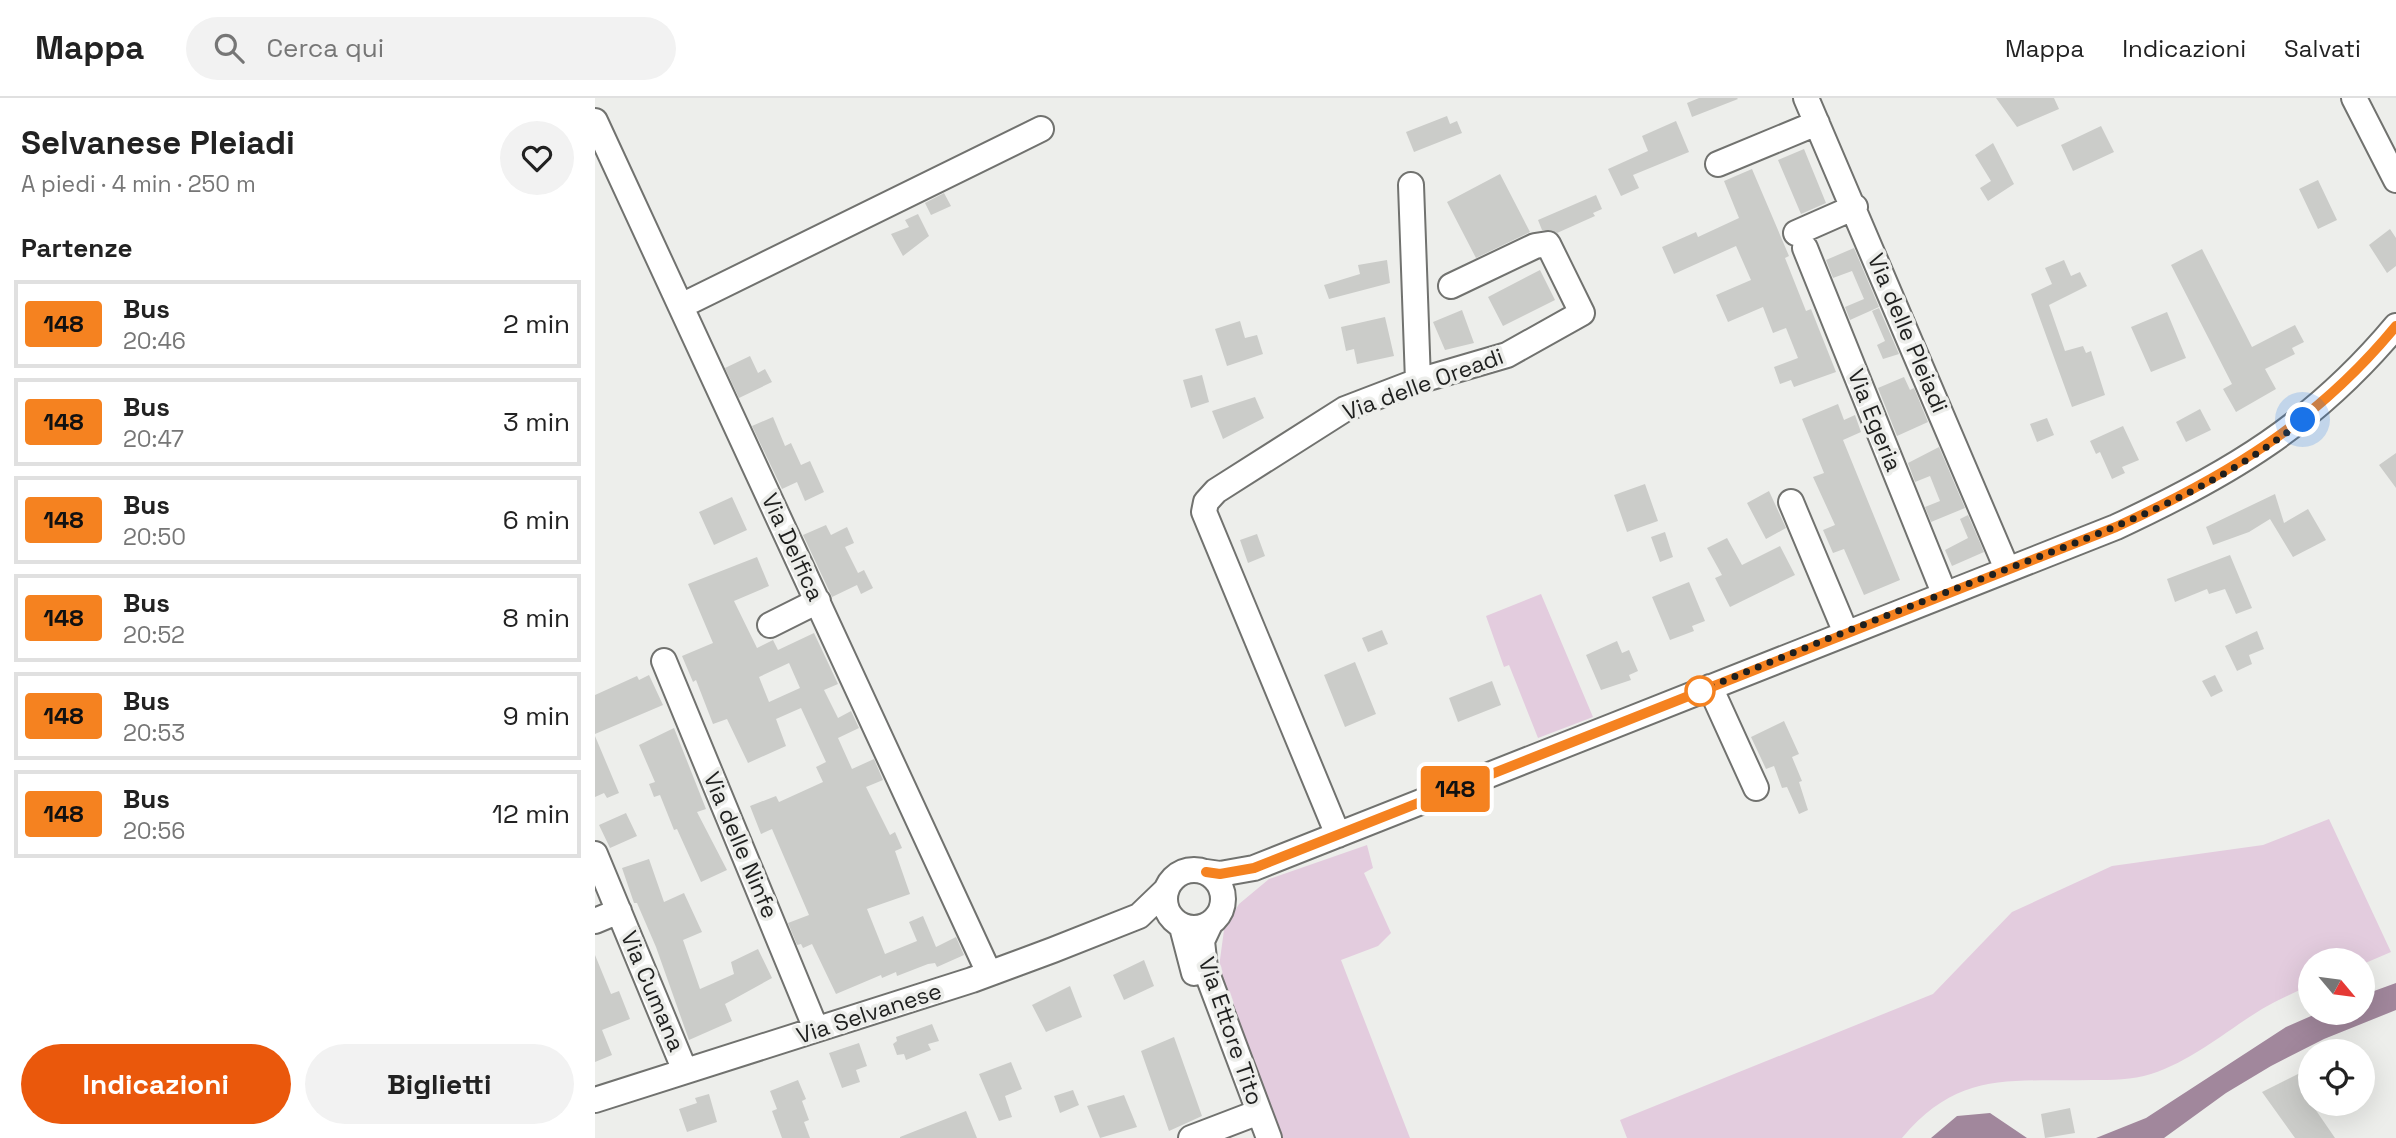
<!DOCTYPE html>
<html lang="it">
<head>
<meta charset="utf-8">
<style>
	:root { --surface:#fff; --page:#f2f2f2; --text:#222; --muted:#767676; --line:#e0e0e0; --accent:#ea580c }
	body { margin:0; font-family:"Space Grotesk",sans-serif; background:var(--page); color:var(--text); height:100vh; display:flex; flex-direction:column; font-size:26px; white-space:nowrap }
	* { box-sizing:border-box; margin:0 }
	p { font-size:23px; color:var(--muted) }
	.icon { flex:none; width:38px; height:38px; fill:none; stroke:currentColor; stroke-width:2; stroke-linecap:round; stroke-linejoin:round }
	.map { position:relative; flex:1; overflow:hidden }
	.sheet { display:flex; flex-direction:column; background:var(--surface); width:595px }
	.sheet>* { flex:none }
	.badge { padding:0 14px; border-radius:5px; font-size:24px; line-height:46px }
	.needle { width:46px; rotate:119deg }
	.tools { position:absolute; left:1703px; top:850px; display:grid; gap:14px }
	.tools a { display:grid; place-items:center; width:77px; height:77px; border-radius:50%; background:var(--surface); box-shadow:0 7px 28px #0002; font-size:35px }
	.you { position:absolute; width:35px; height:35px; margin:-18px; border:5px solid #fff; border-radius:50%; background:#1a73e8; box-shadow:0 0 0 10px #1a73e833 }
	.map>.badge { position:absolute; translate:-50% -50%; box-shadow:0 0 0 4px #fff }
	h2 { padding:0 21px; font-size:26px; line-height:63px }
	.round { display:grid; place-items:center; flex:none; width:74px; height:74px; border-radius:37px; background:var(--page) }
	.headline { display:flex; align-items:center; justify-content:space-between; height:119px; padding:0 21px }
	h1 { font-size:33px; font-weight:600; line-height:52px }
	.cta { display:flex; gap:14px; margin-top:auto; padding:14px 21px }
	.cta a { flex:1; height:80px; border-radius:42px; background:var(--accent); color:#fff; font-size:28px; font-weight:600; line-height:80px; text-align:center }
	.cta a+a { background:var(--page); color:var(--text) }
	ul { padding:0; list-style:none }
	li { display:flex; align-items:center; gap:21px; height:88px; margin:0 14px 10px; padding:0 7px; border:4px solid var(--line); border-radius:0px }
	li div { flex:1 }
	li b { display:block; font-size:26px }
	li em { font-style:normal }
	li .badge { min-width:77px; font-weight:700; text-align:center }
	header { display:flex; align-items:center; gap:42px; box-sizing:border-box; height:98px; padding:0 35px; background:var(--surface); border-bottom:2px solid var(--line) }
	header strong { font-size:33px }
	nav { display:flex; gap:38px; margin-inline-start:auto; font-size:24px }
	.search { width:490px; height:63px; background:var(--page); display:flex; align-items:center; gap:18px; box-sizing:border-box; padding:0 24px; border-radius:38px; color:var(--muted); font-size:26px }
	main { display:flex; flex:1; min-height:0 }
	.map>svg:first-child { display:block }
	.green { fill:#e3ccde }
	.water { fill:#a1879c }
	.building { fill:#cbccc9; fill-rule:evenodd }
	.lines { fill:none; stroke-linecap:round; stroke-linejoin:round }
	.minor-casing { stroke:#71726f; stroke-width:28 }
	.minor { stroke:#fff; stroke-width:24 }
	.line-casing { stroke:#fff; stroke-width:16 }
	.line { stroke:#f58220; stroke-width:10 }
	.walk { stroke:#1f201f; stroke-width:7; stroke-dasharray:0 12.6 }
	.stop-dot { fill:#fff; stroke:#f58220; stroke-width:3.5 }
	.labels { text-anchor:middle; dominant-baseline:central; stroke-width:7; stroke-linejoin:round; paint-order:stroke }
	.street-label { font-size:23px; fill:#1f201f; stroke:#edeeeb }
</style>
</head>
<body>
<header>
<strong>Mappa</strong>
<div class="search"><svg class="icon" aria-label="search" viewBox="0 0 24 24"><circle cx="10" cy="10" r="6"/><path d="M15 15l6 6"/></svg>Cerca qui</div>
<nav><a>Mappa</a><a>Indicazioni</a><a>Salvati</a></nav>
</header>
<main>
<section class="sheet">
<div class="headline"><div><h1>Selvanese Pleiadi</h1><p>A piedi · 4 min · 250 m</p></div><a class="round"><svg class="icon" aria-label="heart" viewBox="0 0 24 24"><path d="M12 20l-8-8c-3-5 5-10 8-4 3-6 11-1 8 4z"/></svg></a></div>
<h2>Partenze</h2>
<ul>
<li><span class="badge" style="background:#f58220;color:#111">148</span><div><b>Bus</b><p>20:46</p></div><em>2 min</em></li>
<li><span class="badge" style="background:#f58220;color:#111">148</span><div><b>Bus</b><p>20:47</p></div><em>3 min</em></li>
<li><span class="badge" style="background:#f58220;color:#111">148</span><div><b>Bus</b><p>20:50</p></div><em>6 min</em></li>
<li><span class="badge" style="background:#f58220;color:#111">148</span><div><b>Bus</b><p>20:52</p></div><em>8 min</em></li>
<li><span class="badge" style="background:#f58220;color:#111">148</span><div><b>Bus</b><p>20:53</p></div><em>9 min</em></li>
<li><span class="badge" style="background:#f58220;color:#111">148</span><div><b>Bus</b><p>20:56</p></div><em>12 min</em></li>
</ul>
<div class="cta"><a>Indicazioni</a><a>Biglietti</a></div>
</section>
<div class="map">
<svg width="1801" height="1040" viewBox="0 0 1801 1040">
	<rect width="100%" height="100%" fill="#edeeeb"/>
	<path class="green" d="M 946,496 L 998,619 L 943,640 L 914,567 L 909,569 L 891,518 Z
		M 1734,721 L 1796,854 L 1768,866 L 1768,863 L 1715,863 L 1715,887 C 1699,895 1682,902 1667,911 C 1631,933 1597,963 1556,976 C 1537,982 1517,982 1497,982 C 1416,984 1364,972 1307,1040 L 1032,1040 L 1025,1022 L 1338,896 L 1417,814 L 1517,768 L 1668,747 Z
		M 772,747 L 778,770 L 769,775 L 796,835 L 783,848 L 746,862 L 815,1040 L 688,1040 L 624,869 L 629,832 L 644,806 L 674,781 Z"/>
	<path class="water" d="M 1801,885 L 1801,912 L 1729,941 L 1676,968 L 1631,995 L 1569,1040 L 1501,1040 L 1551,1020 L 1691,929 L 1723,915 L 1768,915 L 1768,897 Z
		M 1395,1015 L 1432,1040 L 1336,1040 L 1362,1018 Z"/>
	<path class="building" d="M 1104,0 L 1142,0 L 1143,1 L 1097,19 L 1092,5 Z
		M 1401,0 L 1459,0 L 1464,11 L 1422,29 Z
		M 852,18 L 855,26 L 862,23 L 867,35 L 819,54 L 811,34 Z
		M 1081,23 L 1094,54 L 1038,77 L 1044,90 L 1026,98 L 1013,71 L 1053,53 L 1047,38 Z
		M 1506,28 L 1519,54 L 1478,73 L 1466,47 Z
		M 1398,45 L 1419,86 L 1393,103 L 1385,90 L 1396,83 L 1380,57 Z
		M 1209,51 L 1231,105 L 1206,116 L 1183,62 Z
		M 1157,71 L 1194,158 L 1190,160 L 1211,213 L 1216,211 L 1241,274 L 1199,289 L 1196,282 L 1185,286 L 1179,269 L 1203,260 L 1191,230 L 1178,235 L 1168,209 L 1133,224 L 1121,197 L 1156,182 L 1141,148 L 1079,176 L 1067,149 L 1101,134 L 1103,139 L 1144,120 L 1129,83 Z
		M 905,76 L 935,134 L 881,160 L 852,104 Z
		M 1723,82 L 1742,122 L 1723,131 L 1704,91 Z
		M 349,95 L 356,108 L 336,117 L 330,105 Z
		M 1001,97 L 1007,111 L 998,115 L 1000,118 L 962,135 L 947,132 L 943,122 Z
		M 323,116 L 334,138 L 308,158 L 296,136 L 314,129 L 310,122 Z
		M 1795,131 L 1801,140 L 1801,168 L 1792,175 L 1774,147 Z
		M 1259,150 L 1284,209 L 1255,222 L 1250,209 L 1269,201 L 1257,173 L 1238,180 L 1231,162 Z
		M 1607,151 L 1657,249 L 1700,227 L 1709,244 L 1697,250 L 1700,256 L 1670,271 L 1681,291 L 1641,314 L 1628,291 L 1637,286 L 1576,167 Z
		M 792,162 L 795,185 L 734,201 L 729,187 L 765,176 L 763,167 Z
		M 1469,162 L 1476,178 L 1485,174 L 1492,188 L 1454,207 L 1470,253 L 1488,248 L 1491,255 L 1496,253 L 1510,297 L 1477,309 L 1436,196 L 1457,186 L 1450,170 Z
		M 945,172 L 960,202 L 908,228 L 893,199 Z
		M 1284,210 L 1304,256 L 1288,261 L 1282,247 L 1290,243 L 1277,213 Z
		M 867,212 L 879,245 L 850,252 L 838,224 Z
		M 1572,214 L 1591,260 L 1556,274 L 1536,229 Z
		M 790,219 L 799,258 L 762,266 L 759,251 L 751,253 L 746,229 Z
		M 645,223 L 650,240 L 662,237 L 668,256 L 632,268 L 620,231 Z
		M 155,258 L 163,275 L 170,271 L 177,284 L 144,300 L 130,270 Z
		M 607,277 L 614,304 L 596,310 L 588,282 Z
		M 1309,279 L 1315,292 L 1319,290 L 1333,324 L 1302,338 L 1283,290 Z
		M 660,299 L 669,320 L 628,341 L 617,313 Z
		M 1243,306 L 1249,322 L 1260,317 L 1266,334 L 1248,342 L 1305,482 L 1269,497 L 1249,451 L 1238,455 L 1228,432 L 1240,427 L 1218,379 L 1229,375 L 1207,321 Z
		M 1605,311 L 1616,332 L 1591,344 L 1581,324 Z
		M 178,319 L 190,348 L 196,345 L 206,367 L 215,363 L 229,394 L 210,403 L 202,384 L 187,391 L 157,328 Z
		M 1452,320 L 1459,337 L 1442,344 L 1435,326 Z
		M 1528,328 L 1544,362 L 1527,369 L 1530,375 L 1517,381 L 1505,354 L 1501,356 L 1495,343 Z
		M 1344,349 L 1370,410 L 1336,424 L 1330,409 L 1345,403 L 1335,378 L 1320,384 L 1313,365 Z
		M 1801,355 L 1801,390 L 1784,367 Z
		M 1050,386 L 1063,423 L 1032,434 L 1019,397 Z
		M 1174,393 L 1191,430 L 1171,441 L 1152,405 Z
		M 1680,396 L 1689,425 L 1713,411 L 1731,442 L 1698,459 L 1675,421 L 1654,434 L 1618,447 L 1611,429 Z
		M 137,399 L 152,432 L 119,447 L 104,414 Z
		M 1373,417 L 1389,454 L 1357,468 L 1350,452 L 1373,440 L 1365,421 Z
		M 231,427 L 236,437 L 252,429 L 259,445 L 250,449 L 263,475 L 269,472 L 278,490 L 266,496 L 262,487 L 237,499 L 208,437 Z
		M 1070,434 L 1078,459 L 1065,464 L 1056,439 Z
		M 662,436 L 670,458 L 653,465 L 645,442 Z
		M 1132,440 L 1147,467 L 1185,448 L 1200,477 L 1135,509 L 1120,480 L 1127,477 L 1112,450 Z
		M 1635,457 L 1657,510 L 1641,516 L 1630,491 L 1614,496 L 1612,491 L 1580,504 L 1572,481 Z
		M 162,459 L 174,488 L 139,503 L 162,550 L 178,542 L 183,552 L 219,535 L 243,586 L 229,592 L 243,620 L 256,613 L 264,630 L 243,640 L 257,671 L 279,661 L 288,682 L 271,689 L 295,737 L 300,734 L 307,750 L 300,753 L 315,796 L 272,811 L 290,856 L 322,843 L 314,824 L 328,818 L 341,849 L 361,839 L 369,857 L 342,869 L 340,865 L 333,866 L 302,878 L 301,874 L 287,880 L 286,877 L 241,896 L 217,846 L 208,850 L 206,846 L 202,847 L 193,825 L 214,817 L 177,731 L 166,736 L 155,708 L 181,698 L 184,704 L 228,684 L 221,669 L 231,664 L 206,610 L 181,621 L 191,648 L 153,665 L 132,621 L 118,626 L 101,582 L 98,584 L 87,558 L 118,545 L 93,486 ZM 194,565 L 205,590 L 174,604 L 164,579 Z
		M 1094,484 L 1110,523 L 1097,528 L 1099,533 L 1075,542 L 1057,499 Z
		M 787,532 L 793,546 L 773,554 L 767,540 Z
		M 1662,533 L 1669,551 L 1654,557 L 1657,566 L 1642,573 L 1630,548 Z
		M 1022,543 L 1027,555 L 1034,552 L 1043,573 L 1034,577 L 1036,582 L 1006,592 L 991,557 Z
		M 760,564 L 781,616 L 750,629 L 729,577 Z
		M 54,577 L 68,607 L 0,636 L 0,597 L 42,578 L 44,582 Z
		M 1620,577 L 1628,593 L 1616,599 L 1607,583 Z
		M 897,583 L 906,607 L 863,624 L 854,600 Z
		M 1189,623 L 1204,656 L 1197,659 L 1207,683 L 1204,684 L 1213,712 L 1204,716 L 1192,689 L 1187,690 L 1179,668 L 1171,671 L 1156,639 Z
		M 79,630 L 111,711 L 102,714 L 132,772 L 106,784 L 82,731 L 79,732 L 65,697 L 59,699 L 54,686 L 60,684 L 44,647 Z
		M 0,638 L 24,695 L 12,700 L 9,695 L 0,699 Z
		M 31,715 L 42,738 L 15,750 L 4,727 Z
		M 54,761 L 69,804 L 89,795 L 107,834 L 88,842 L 105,891 L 139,876 L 136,864 L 163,851 L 177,880 L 130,906 L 137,923 L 94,942 L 61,849 L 42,805 L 39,805 L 27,770 Z
		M 0,857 L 16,896 L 24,893 L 35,921 L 7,932 L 17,957 L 0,964 Z
		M 549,862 L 559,888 L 529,902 L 518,877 Z
		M 475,888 L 487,919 L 451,934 L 437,907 Z
		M 337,926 L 344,943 L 333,946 L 336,952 L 311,962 L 309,956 L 302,957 L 298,946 L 302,943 L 301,939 Z
		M 579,939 L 607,1018 L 574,1033 L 546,953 Z
		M 264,945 L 272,968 L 261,972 L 265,984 L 247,990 L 234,955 Z
		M 416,964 L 427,991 L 410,998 L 417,1019 L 404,1023 L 384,976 Z
		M 1715,970 L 1715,988 L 1707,992 L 1740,1040 L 1700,1040 L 1667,994 Z
		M 203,982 L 211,1001 L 207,1003 L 214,1022 L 209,1024 L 215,1040 L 187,1040 L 177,1013 L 182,1011 L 175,993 Z
		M 478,992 L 484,1007 L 465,1015 L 459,998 Z
		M 114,996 L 122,1024 L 92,1034 L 84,1011 L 102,1005 L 100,1000 Z
		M 529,997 L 542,1029 L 505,1040 L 492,1008 Z
		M 1475,1010 L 1480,1035 L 1450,1040 L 1446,1016 Z
		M 371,1013 L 382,1040 L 305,1040 L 305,1039 Z"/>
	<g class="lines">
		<defs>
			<path id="minor" d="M 1211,0 L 1412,471
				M 1759,0 L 1801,82
				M 0,23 L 394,875
				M 1123,66 L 1222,25
				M 816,87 L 823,283
				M 1201,135 L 1260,109
				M 1210,150 L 1349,495
				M 86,208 L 446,31
				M 1196,404 L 1251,535
				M 175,527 L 223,503
				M 69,563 L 221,931
				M 1115,589 L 1161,690
				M 743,737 L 609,414 L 611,404 L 621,393 L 750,311 L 823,283 L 912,257 L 987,215 L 953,146 L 940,148 L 856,188
				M 0,756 L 90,973
				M570 801a29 29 0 1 1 58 0a29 29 0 1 1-58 0Z
				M 611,774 L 625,776 L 659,770 L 1521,429 C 1635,376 1719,326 1801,228
				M 0,823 L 24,813
				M 615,826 L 607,843 L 610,870 L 674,1040
				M 587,829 L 599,875
				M 0,1002 L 377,882 L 458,852 L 544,818 L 570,793
				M 596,1040 L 664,1014"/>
		</defs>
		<use href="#minor" class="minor-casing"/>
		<use href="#minor" class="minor"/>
	</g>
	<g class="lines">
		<defs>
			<path id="line" d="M 611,774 L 625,776 L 659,770 L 1521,429 C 1632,378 1722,324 1801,228"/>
		</defs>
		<use href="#line" class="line-casing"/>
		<use href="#line" class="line"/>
		<path class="walk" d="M 1105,593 C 1198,554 1292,517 1386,481 C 1498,438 1614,398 1708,322"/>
	</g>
	<circle class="stop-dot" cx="1105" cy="593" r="14"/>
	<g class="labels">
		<g class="street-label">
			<text transform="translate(1313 235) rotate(67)">Via delle Pleiadi</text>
			<text transform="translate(828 286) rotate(-20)">Via delle Oreadi</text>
			<text transform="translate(1280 322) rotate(68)">Via Egeria</text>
			<text transform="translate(198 449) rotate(65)">Via Delfica</text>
			<text transform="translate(146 747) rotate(67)">Via delle Ninfe</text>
			<text transform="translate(58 893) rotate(67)">Via Cumana</text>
			<text transform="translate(274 915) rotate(-18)">Via Selvanese</text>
			<text transform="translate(636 933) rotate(71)">Via Ettore Tito</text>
		</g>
	</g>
</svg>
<div class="tools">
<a><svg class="needle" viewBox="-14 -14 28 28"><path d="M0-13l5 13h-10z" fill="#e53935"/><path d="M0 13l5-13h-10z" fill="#767676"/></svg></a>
<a><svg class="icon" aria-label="locate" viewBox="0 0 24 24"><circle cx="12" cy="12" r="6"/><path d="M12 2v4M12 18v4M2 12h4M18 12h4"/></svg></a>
</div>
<div class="you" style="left:1708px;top:322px"></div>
<b class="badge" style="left:860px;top:691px;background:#f58220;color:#111">148</b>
</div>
</main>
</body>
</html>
